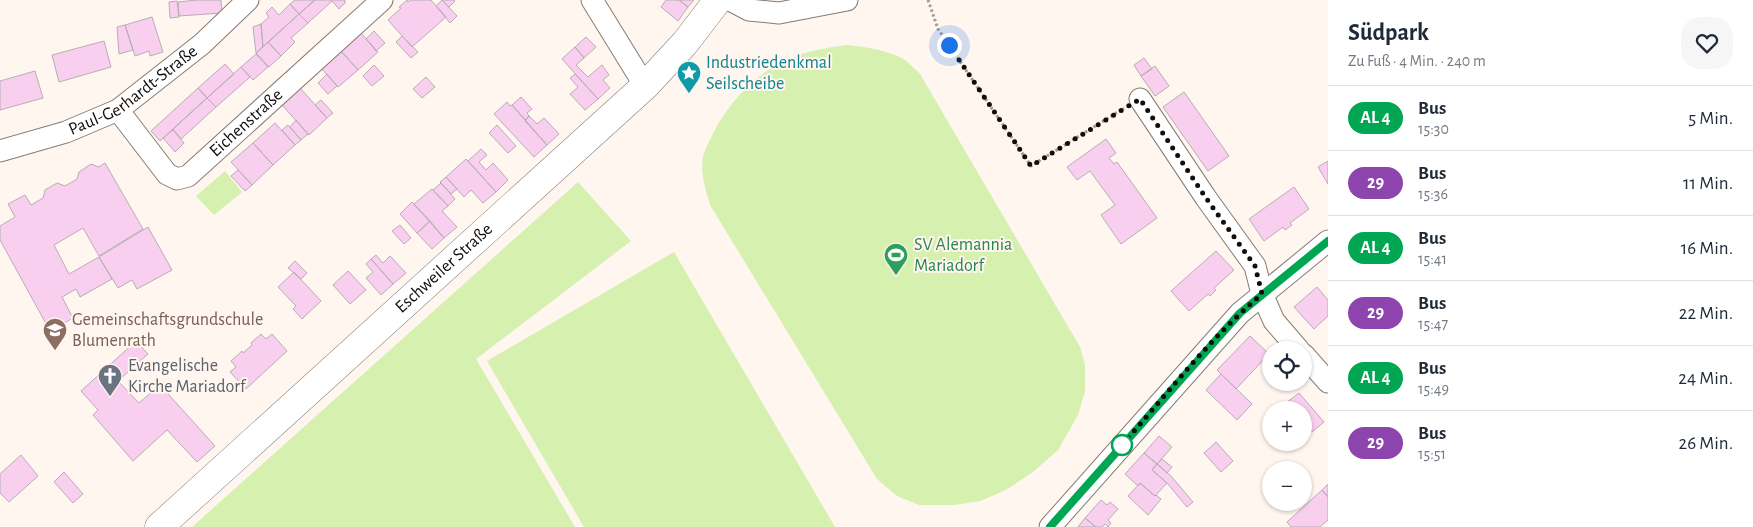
<!DOCTYPE html>
<html lang="de">
<head>
<meta charset="utf-8">
<style>
	:root { --surface:#fff; --page:#f6f6f7; --text:#1f2937; --muted:#747a83; --line:#e0e1e3 }
	body { margin:0; font-family:"Alegreya Sans",sans-serif; background:var(--page); color:var(--text); height:100vh; display:flex; flex-direction:column; font-size:19px; white-space:nowrap }
	* { box-sizing:border-box; margin:0 }
	p { font-size:16px; color:var(--muted) }
	.icon { flex:none; width:28px; height:28px; fill:none; stroke:currentColor; stroke-width:2; stroke-linecap:round; stroke-linejoin:round }
	.map { position:relative; flex:1; overflow:hidden }
	.details { display:flex; flex-direction:column; background:var(--surface); width:425px }
	.details>* { flex:none }
	.badge { padding:0 10px; border-radius:16px; font-size:18px; line-height:32px }
	.buttons { position:absolute; left:1262px; top:341px; display:grid; gap:10px }
	.buttons a { display:grid; place-items:center; width:50px; height:50px; border-radius:50%; background:var(--surface); box-shadow:0 1px 4px #0004; font-size:25px }
	.you { position:absolute; width:25px; height:25px; margin:-12px; border:4px solid #fff; border-radius:50%; background:#1a73e8; box-shadow:0 0 0 8px #1a73e833 }
	.map>.badge { position:absolute; translate:-50% -50%; box-shadow:0 0 0 2px #fff }
	.round { display:grid; place-items:center; flex:none; width:52px; height:52px; border-radius:20px; background:var(--page) }
	.head { display:flex; align-items:center; justify-content:space-between; height:85px; padding:0 20px }
	h1 { font-size:24px; font-weight:700; line-height:38px }
	ul { padding:0; list-style:none }
	li { display:flex; align-items:center; gap:15px; height:65px; padding:0 20px; border-top:1px solid var(--line) }
	li div { flex:1 }
	li b { display:block; font-size:19px }
	li em { font-style:normal }
	li .badge { min-width:55px; font-weight:700; text-align:center }
	main { display:flex; flex:1; min-height:0 }
	.map>svg:first-child { display:block }
	.green { fill:#d5f0af }
	.building { fill:#f9cfef; stroke:#b8adb5 }
	.lines { fill:none; stroke-linecap:round; stroke-linejoin:round }
	.street-casing { stroke:#867c75; stroke-width:23 }
	.secondary-casing { stroke:#867c75; stroke-width:29 }
	.path { stroke:#a19a95; stroke-width:3; stroke-dasharray:2.5 2.5; stroke-linecap:butt }
	.street { stroke:#fff; stroke-width:21 }
	.secondary { stroke:#fff; stroke-width:28 }
	.line-casing { stroke:#fff; stroke-width:11 }
	.line { stroke:#00a651; stroke-width:8 }
	.walk { stroke:#100d0a; stroke-width:5; stroke-dasharray:0 9 }
	.stop-dot { fill:#fff; stroke:#00a651; stroke-width:2.5 }
	.labels { text-anchor:middle; dominant-baseline:central; stroke-width:4; stroke-linejoin:round; paint-order:stroke }
	.culture-label { font-size:18px; fill:#0d838f; stroke:#fff6ef; text-anchor:start }
	.street-label { font-size:18px; fill:#100d0a; stroke:#fff6ef }
	.leisure-label { font-size:18px; fill:#27864d; stroke:#fff6ef; text-anchor:start }
	.education-label { font-size:18px; fill:#785e54; stroke:#fff6ef; text-anchor:start }
	.worship-label { font-size:18px; fill:#5b616d; stroke:#fff6ef; text-anchor:start }
</style>
</head>
<body>
<main>
<div class="map">
<svg width="1328" height="527" viewBox="0 0 1328 527">
	<rect width="100%" height="100%" fill="#fff6ef"/>
	<path class="green" d="M 847,45 C 865,47 889,50 905,60 C 910,64 915,69 920,74 L 1080,347 L 1085,365 L 1085,391 L 1078,415 L 1058,450 L 1033,472 L 1006,490 L 980,501 L 954,505 L 919,505 L 897,496 L 877,479 L 710,205 C 706,190 700,173 703,156 C 704,152 707,146 709,142 C 724,108 752,75 787,60 C 806,51 826,48 847,45 Z
		M 225,171 L 242,192 L 214,215 L 196,196 Z
		M 578,182 L 631,241 L 476,359 L 575,527 L 192,527 Z
		M 674,252 L 835,527 L 584,527 L 487,361 Z"/>
	<path class="building" d="M 197,0 L 221,0 L 222,13 L 179,16 L 178,2 Z
		M 295,0 L 315,0 L 299,14 L 290,4 Z
		M 315,0 L 345,0 L 345,3 L 339,9 L 332,1 L 308,23 L 299,14 Z
		M 407,0 L 408,2 L 410,0 L 431,0 L 446,17 L 412,47 L 388,20 L 401,8 L 399,7 Z
		M 442,0 L 454,0 L 455,1 L 449,7 Z
		M 442,0 L 457,16 L 450,23 L 436,6 Z
		M 666,0 L 679,0 L 688,7 L 678,21 L 661,7 Z
		M 679,0 L 694,0 L 688,7 Z
		M 169,2 L 177,1 L 179,17 L 170,18 Z
		M 290,4 L 299,14 L 263,47 L 261,24 L 269,17 L 266,13 L 272,7 L 279,15 Z
		M 299,14 L 308,23 L 291,38 L 295,42 L 281,56 L 268,42 Z
		M 152,17 L 163,52 L 150,56 L 149,51 L 135,56 L 125,25 Z
		M 261,24 L 263,47 L 256,53 L 253,27 Z
		M 125,25 L 133,50 L 119,54 L 117,27 Z
		M 374,31 L 385,43 L 376,51 L 366,39 Z
		M 361,33 L 378,52 L 358,70 L 341,51 Z
		M 402,36 L 418,52 L 411,58 L 396,42 Z
		M 586,37 L 596,47 L 584,58 L 575,47 Z
		M 104,41 L 111,67 L 59,82 L 52,55 Z
		M 268,42 L 281,56 L 269,67 L 256,53 Z
		M 575,47 L 584,58 L 576,65 L 588,77 L 602,65 L 609,75 L 603,80 L 610,88 L 598,99 L 562,59 Z
		M 341,51 L 358,70 L 338,87 L 321,68 Z
		M 256,54 L 268,67 L 253,80 L 241,67 Z
		M 1144,58 L 1152,69 L 1141,76 L 1134,65 Z
		M 225,64 L 234,74 L 207,98 L 198,88 Z
		M 374,65 L 384,76 L 372,86 L 363,76 Z
		M 1155,66 L 1169,86 L 1155,96 L 1141,76 Z
		M 241,67 L 250,77 L 216,107 L 207,98 Z
		M 35,71 L 43,98 L 0,110 L 0,81 Z
		M 327,74 L 337,86 L 328,94 L 318,83 Z
		M 575,74 L 598,99 L 585,110 L 570,94 L 578,87 L 570,78 Z
		M 426,77 L 435,87 L 422,98 L 413,89 Z
		M 198,88 L 207,98 L 160,141 L 151,131 Z
		M 300,88 L 327,118 L 309,135 L 282,105 Z
		M 1184,92 L 1229,156 L 1208,171 L 1163,107 Z
		M 521,97 L 532,109 L 527,113 L 529,116 L 525,120 L 512,105 Z
		M 207,98 L 216,107 L 181,139 L 173,129 Z
		M 321,100 L 333,113 L 327,118 L 315,105 Z
		M 507,102 L 510,106 L 512,105 L 547,145 L 534,157 L 494,114 Z
		M 529,116 L 537,124 L 544,118 L 559,134 L 547,145 L 525,121 Z
		M 296,120 L 308,134 L 301,140 L 290,127 Z
		M 275,123 L 295,145 L 273,165 L 253,143 Z
		M 288,125 L 301,140 L 295,145 L 282,130 Z
		M 497,125 L 516,146 L 508,153 L 489,133 Z
		M 173,130 L 184,143 L 175,152 L 163,138 Z
		M 1106,139 L 1116,153 L 1109,158 L 1114,164 L 1117,162 L 1157,218 L 1121,244 L 1101,215 L 1115,205 L 1090,171 L 1077,180 L 1067,167 Z
		M 253,143 L 273,165 L 252,185 L 231,162 Z
		M 481,149 L 487,155 L 479,162 L 486,170 L 493,163 L 508,180 L 496,192 L 468,161 Z
		M 466,159 L 496,192 L 483,203 L 471,190 L 464,197 L 446,177 Z
		M 1328,161 L 1328,184 L 1318,167 Z
		M 105,163 L 143,229 L 99,256 L 83,228 L 54,245 L 69,274 L 99,257 L 112,279 L 80,297 L 76,289 L 62,297 L 73,318 L 50,331 L 0,240 L 0,226 L 15,217 L 8,204 L 25,195 L 31,205 L 43,198 L 45,190 L 57,183 L 65,186 L 77,179 L 79,172 L 91,164 L 99,167 Z
		M 238,170 L 252,185 L 245,191 L 231,176 Z
		M 446,177 L 457,189 L 451,194 L 440,182 Z
		M 441,183 L 455,199 L 448,206 L 433,190 Z
		M 1294,187 L 1309,209 L 1290,223 L 1292,225 L 1285,230 L 1283,227 L 1264,241 L 1249,219 Z
		M 432,189 L 448,206 L 442,211 L 457,227 L 444,238 L 414,204 Z
		M 412,202 L 430,221 L 417,233 L 400,214 Z
		M 430,221 L 444,238 L 432,249 L 417,233 Z
		M 400,225 L 411,238 L 404,244 L 392,231 Z
		M 148,227 L 172,270 L 137,289 L 132,280 L 118,288 L 99,257 Z
		M 1216,251 L 1234,270 L 1214,288 L 1216,290 L 1210,296 L 1208,294 L 1189,311 L 1171,291 Z
		M 376,255 L 383,263 L 390,256 L 406,273 L 393,284 L 371,259 Z
		M 371,259 L 393,284 L 381,295 L 366,278 L 373,272 L 366,264 Z
		M 295,261 L 307,273 L 301,279 L 288,268 Z
		M 348,271 L 366,290 L 350,304 L 333,285 Z
		M 294,272 L 321,301 L 302,319 L 293,309 L 296,306 L 278,287 Z
		M 1317,287 L 1328,300 L 1328,316 L 1314,329 L 1294,307 Z
		M 261,334 L 266,339 L 272,334 L 287,351 L 246,389 L 230,372 L 236,367 L 231,361 L 242,351 L 243,353 L 252,345 L 251,343 Z
		M 1250,336 L 1269,354 L 1236,389 L 1217,370 Z
		M 136,341 L 148,354 L 118,381 L 139,403 L 160,385 L 215,446 L 197,462 L 167,430 L 133,461 L 93,415 L 98,410 L 81,391 Z
		M 1221,374 L 1252,404 L 1237,420 L 1206,390 Z
		M 1299,393 L 1324,422 L 1312,432 L 1304,422 L 1304,410 L 1293,410 L 1287,402 Z
		M 1159,436 L 1172,447 L 1157,464 L 1144,453 Z
		M 1216,442 L 1233,461 L 1221,472 L 1204,453 Z
		M 1144,453 L 1157,464 L 1152,470 L 1167,483 L 1155,496 L 1140,483 L 1138,486 L 1125,474 Z
		M 21,455 L 38,476 L 9,502 L 0,493 L 0,474 Z
		M 1162,459 L 1172,467 L 1167,473 L 1157,464 Z
		M 1157,464 L 1171,476 L 1193,502 L 1187,507 L 1167,483 L 1152,470 Z
		M 64,472 L 83,494 L 73,503 L 54,482 Z
		M 1140,483 L 1155,496 L 1156,495 L 1161,499 L 1148,515 L 1128,496 Z
		M 1328,484 L 1328,497 L 1322,490 Z
		M 1322,490 L 1328,497 L 1328,520 L 1320,527 L 1291,527 L 1287,522 Z
		M 1101,500 L 1107,505 L 1110,502 L 1118,509 L 1108,520 L 1111,523 L 1108,527 L 1105,524 L 1102,527 L 1096,527 L 1085,518 Z
		M 1085,518 L 1096,527 L 1078,527 Z"/>
	<g class="lines">
		<defs>
			<g id="street">
				<path d="M 592,0 L 645,86"/>
				<path d="M 730,0 L 749,10 L 779,13 L 847,0"/>
				<path d="M 1140,99 L 1206,198 L 1255,266 L 1262,294 L 1274,321 L 1299,350"/>
				<path id="s1" d="M 118,110 L 167,174 L 177,179 L 188,176 L 382,0"/>
				<path id="s2" d="M 0,151 L 66,132 L 118,110 L 202,44 L 248,0"/>
				<path d="M 1304,355 L 1328,382"/>
				<path d="M 1050,527 L 1240,313 L 1328,241"/>
			</g>
			<g id="secondary">
				<path id="s3" d="M 159,527 L 645,86 L 685,43 L 718,0"/>
			</g>
		</defs>
		<use href="#street" class="street-casing"/>
		<use href="#secondary" class="secondary-casing"/>
		<path class="path" d="M 928,0 L 938,29 L 1031,166 L 1124,108"/>
		<use href="#street" class="street"/>
		<use href="#secondary" class="secondary"/>
	</g>
	<g class="lines">
		<defs>
			<path id="line" d="M 1050,527 L 1240,313 L 1328,241"/>
		</defs>
		<use href="#line" class="line-casing"/>
		<use href="#line" class="line"/>
		<path class="walk" d="M 949,45 L 1031,166 L 1140,99 L 1206,198 L 1255,266 L 1262,294 C 1210,338 1167,394 1122,445"/>
	</g>
	<defs>
		<symbol id="sight-pin" viewBox="-11 -11 22 30"><path d="M0 17L-7.5 6A9.5 9.5 0 1 1 7.5 6Z" fill="#0f9aa8" stroke="#fff6ef"/><path d="M0-6L1.8-2.2L6-1.7L2.9 1.2L3.7 5.4L0 3.3L-3.7 5.4L-2.9 1.2L-6-1.7L-1.8-2.2Z" fill="#fff"/></symbol>
		<symbol id="stadium-pin" viewBox="-11 -11 22 30"><path d="M0 17L-7.5 6A9.5 9.5 0 1 1 7.5 6Z" fill="#2e9e5b" stroke="#fff6ef"/><path d="M0-5a6.5 5 0 1 0 0 10a6.5 5 0 1 0 0-10ZM-3.5-1.8h7v3.6h-7Z" fill="#fff"/></symbol>
		<symbol id="school-pin" viewBox="-11 -11 22 30"><path d="M0 17L-7.5 6A9.5 9.5 0 1 1 7.5 6Z" fill="#8d6e63" stroke="#fff6ef"/><path d="M0-5L7-2L0 1L-7-2ZM-4 1L0 2.5L4 1V4Q0 6-4 4Z" fill="#fff"/></symbol>
		<symbol id="church-pin" viewBox="-11 -11 22 30"><path d="M0 17L-7.5 6A9.5 9.5 0 1 1 7.5 6Z" fill="#6b7280" stroke="#fff6ef"/><path d="M-1.2-6h2.4v3.5h3.3v2.4h-3.3V6h-2.4V-.1h-3.3v-2.4h3.3Z" fill="#fff"/></symbol>
	</defs>
	<g fill-rule="evenodd">
		<use href="#sight-pin" x="675" y="59" width="28" height="38"/>
		<use href="#stadium-pin" x="882" y="241" width="28" height="38"/>
		<use href="#school-pin" x="41" y="316" width="28" height="38"/>
		<use href="#church-pin" x="96" y="362" width="28" height="38"/>
	</g>
	<circle class="stop-dot" cx="1122" cy="445" r="10"/>
	<g class="labels">
		<g class="culture-label">
			<text x="706" y="63">Industriedenkmal<tspan x="706" dy="21">Seilscheibe</tspan></text>
		</g>
		<g class="street-label">
			<text stroke="none"><textPath href="#s2" startOffset="148">Paul-Gerhardt-Straße</textPath></text>
			<text stroke="none"><textPath href="#s1" startOffset="182">Eichenstraße</textPath></text>
			<text stroke="none"><textPath href="#s3" startOffset="385">Eschweiler Straße</textPath></text>
		</g>
		<g class="leisure-label">
			<text x="914" y="245">SV Alemannia<tspan x="914" dy="21">Mariadorf</tspan></text>
		</g>
		<g class="education-label">
			<text x="72" y="320">Gemeinschaftsgrundschule<tspan x="72" dy="21">Blumenrath</tspan></text>
		</g>
		<g class="worship-label">
			<text x="128" y="366">Evangelische<tspan x="128" dy="21">Kirche Mariadorf</tspan></text>
		</g>
	</g>
</svg>
<div class="buttons">
<a><svg class="icon" aria-label="locate" viewBox="0 0 24 24"><circle cx="12" cy="12" r="6"/><path d="M12 2v4M12 18v4M2 12h4M18 12h4"/></svg></a>
<a>+</a>
<a>−</a>
</div>
<div class="you" style="left:949px;top:45px"></div>
</div>
<section class="details">
<div class="head"><div><h1>Südpark</h1><p>Zu Fuß · 4 Min. · 240 m</p></div><a class="round"><svg class="icon" aria-label="heart" viewBox="0 0 24 24"><path d="M12 20l-8-8c-3-5 5-10 8-4 3-6 11-1 8 4z"/></svg></a></div>
<ul>
<li><span class="badge" style="background:#00a651;color:#fff">AL 4</span><div><b>Bus</b><p>15:30</p></div><em>5 Min.</em></li>
<li><span class="badge" style="background:#8e44ad;color:#fff">29</span><div><b>Bus</b><p>15:36</p></div><em>11 Min.</em></li>
<li><span class="badge" style="background:#00a651;color:#fff">AL 4</span><div><b>Bus</b><p>15:41</p></div><em>16 Min.</em></li>
<li><span class="badge" style="background:#8e44ad;color:#fff">29</span><div><b>Bus</b><p>15:47</p></div><em>22 Min.</em></li>
<li><span class="badge" style="background:#00a651;color:#fff">AL 4</span><div><b>Bus</b><p>15:49</p></div><em>24 Min.</em></li>
<li><span class="badge" style="background:#8e44ad;color:#fff">29</span><div><b>Bus</b><p>15:51</p></div><em>26 Min.</em></li>
</ul>
</section>
</main>
</body>
</html>
